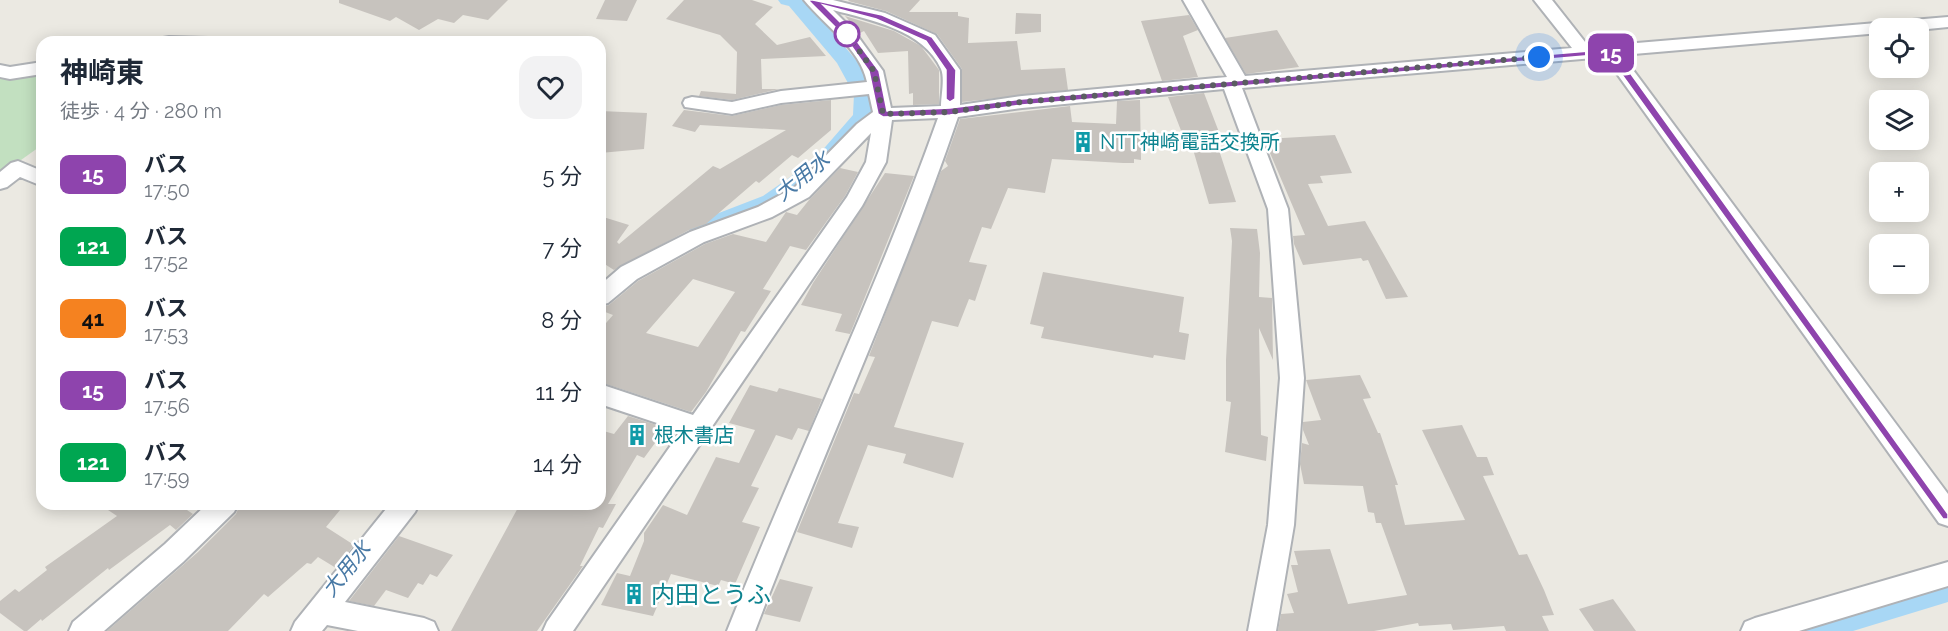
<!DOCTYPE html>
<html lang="ja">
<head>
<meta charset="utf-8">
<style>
	:root { --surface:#fff; --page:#f2f2f3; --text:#1f2937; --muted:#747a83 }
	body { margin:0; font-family:Raleway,"Noto Sans JP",sans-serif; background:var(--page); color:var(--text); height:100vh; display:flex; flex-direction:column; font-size:22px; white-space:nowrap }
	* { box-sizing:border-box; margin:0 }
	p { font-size:20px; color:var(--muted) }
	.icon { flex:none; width:33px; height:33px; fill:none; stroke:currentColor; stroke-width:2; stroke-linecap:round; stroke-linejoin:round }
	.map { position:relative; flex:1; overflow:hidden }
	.details { position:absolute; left:36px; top:36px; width:570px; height:474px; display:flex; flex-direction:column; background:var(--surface); border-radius:18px; box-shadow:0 3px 15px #0003 }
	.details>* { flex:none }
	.badge { padding:0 12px; border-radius:9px; font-size:21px; line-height:39px }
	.controls { position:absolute; left:1869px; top:18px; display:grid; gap:12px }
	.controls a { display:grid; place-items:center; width:60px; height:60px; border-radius:12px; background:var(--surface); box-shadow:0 3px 15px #0003; font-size:30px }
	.you { position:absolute; width:30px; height:30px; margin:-15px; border:4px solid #fff; border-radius:50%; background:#1a73e8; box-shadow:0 0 0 9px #1a73e833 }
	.map>.badge { position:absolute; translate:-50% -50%; box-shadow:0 0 0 3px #fff }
	.round { display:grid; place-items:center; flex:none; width:63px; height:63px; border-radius:18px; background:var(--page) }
	.overview { display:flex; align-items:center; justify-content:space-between; height:102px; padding:0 24px }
	h1 { font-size:28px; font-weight:700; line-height:45px }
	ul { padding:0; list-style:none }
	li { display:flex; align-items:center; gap:18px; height:72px; padding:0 24px }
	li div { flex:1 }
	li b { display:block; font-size:22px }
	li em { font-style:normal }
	li .badge { min-width:66px; font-weight:700; text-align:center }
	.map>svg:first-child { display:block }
	.green { fill:#c2e0c0 }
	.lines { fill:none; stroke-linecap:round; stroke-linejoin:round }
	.canal { fill:#a8d7f5; fill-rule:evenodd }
	.building { fill:#c7c3be; fill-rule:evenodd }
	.minor-casing { stroke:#afb2b6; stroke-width:4 }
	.minor { fill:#fff; fill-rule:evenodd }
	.line { fill:#8e44ad; stroke:#fff; stroke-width:1.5 }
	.walk { stroke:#5a5d61; stroke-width:6; stroke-dasharray:0 10.8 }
	.stop-dot { fill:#fff; stroke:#8e44ad; stroke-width:3 }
	.labels { text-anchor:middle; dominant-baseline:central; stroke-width:5; stroke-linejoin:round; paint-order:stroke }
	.culture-label { font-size:20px; fill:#0d838f; stroke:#fff; text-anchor:start }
	.water-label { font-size:21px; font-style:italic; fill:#4879a5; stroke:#fff }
	.near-culture-label { font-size:24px; fill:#0d838f; stroke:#fff; text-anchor:start }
</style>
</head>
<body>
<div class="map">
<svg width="1948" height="631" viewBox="0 0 1948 631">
	<rect width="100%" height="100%" fill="#ebe9e2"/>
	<path class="green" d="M 42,74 L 42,145 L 0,175 L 0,77 Z"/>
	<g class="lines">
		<path class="canal" d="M 778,0 L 805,0 L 856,60 L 876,94 L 875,116 L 829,171 L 779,208 L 709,235 L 701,238 L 693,235 L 689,229 L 693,223 L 763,196 L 813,161 L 853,115 L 854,94 L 837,63 L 789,6 L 781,4 Z
			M 1948,574 L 1948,602 L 1853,631 L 1787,631 L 1792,620 L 1803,616 Z"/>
	</g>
	<path class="building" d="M 339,0 L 508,0 L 488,20 L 463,15 L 454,23 L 438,19 L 419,30 L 396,17 L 390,21 L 339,3 Z
		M 605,0 L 637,0 L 627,21 L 596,19 Z
		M 684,0 L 752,0 L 773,7 L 755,24 L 777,45 L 810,37 L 826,56 L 761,59 L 762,89 L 779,89 L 732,100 L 699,96 L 701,91 L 736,94 L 737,52 L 720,35 L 666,19 Z
		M 849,0 L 920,0 L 909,12 L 958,12 L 958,16 L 969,18 L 968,43 L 1017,41 L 1021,70 L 1065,68 L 1068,90 L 962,102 L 962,69 L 937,34 L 886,11 L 848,1 Z
		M 1016,13 L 1041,14 L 1041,32 L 1015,34 Z
		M 1189,15 L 1198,30 L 1183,36 L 1198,77 L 1162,81 L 1141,21 Z
		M 845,16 L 894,31 L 921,46 L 939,70 L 939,104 L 913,105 L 913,93 L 909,94 L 908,51 L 878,53 L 864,31 L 860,33 Z
		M 1277,30 L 1299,67 L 1246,74 L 1225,38 Z
		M 1204,93 L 1222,140 L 1219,140 L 1221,144 L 1217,144 L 1236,202 L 1209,204 L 1192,146 L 1187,146 L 1168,97 Z
		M 831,100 L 831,130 L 798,158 L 792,155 L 759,183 L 756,181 L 706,224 L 689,230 L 614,270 L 603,263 L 600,267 L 600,216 L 629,225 L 617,242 L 619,244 L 713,166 L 720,169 L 786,130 L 700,125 L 695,132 L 672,126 L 684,110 L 732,116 L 781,105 Z
		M 1140,100 L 1141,160 L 1134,159 L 1134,163 L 1123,163 L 1052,159 L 1045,193 L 1008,188 L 991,229 L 982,227 L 969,262 L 987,265 L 975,301 L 969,299 L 958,327 L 932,321 L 894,427 L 964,443 L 953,478 L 903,463 L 906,454 L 868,445 L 838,523 L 859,527 L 852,548 L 797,532 L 854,393 L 859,394 L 875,357 L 869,356 L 874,343 L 941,171 L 948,166 L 945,161 L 960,119 L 1070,106 L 1072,122 L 1116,124 L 1117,101 Z
		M 600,111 L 647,113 L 644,149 L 600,153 Z
		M 1335,135 L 1352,173 L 1320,176 L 1323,183 L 1308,184 L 1328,226 L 1365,221 L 1408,297 L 1386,299 L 1368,260 L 1363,261 L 1361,258 L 1303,265 L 1294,244 L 1293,236 L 1305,235 L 1264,139 Z
		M 840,168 L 858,172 L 845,196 L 806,250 L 790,246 L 763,289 L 771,291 L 745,332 L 741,331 L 706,392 L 691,412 L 600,382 L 600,330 L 613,315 L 600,310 L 603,307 L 609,305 L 638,281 L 705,244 L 733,234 L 766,242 L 786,212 L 797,215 L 809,200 ZM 693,279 L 735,292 L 698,347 L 646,333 Z
		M 885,173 L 914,176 L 850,334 L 835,331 L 842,314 L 801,305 L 813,283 Z
		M 1230,228 L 1257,229 L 1260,253 L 1259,297 L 1272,298 L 1273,360 L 1259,328 L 1261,435 L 1268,437 L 1266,461 L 1225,452 L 1231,402 L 1226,401 L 1226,360 L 1232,241 Z
		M 1043,272 L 1184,297 L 1179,332 L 1189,334 L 1185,360 L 1154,355 L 1153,358 L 1041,338 L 1044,327 L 1030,324 Z
		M 1360,375 L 1371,398 L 1363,399 L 1378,433 L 1380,433 L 1398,485 L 1395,485 L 1405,525 L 1465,520 L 1422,430 L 1462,425 L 1477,457 L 1487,457 L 1494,475 L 1483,476 L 1519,555 L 1527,554 L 1544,590 L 1554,615 L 1542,616 L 1549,631 L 1506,631 L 1504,626 L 1453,630 L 1451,624 L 1419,626 L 1418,623 L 1374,631 L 1278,631 L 1281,614 L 1294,613 L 1287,594 L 1298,592 L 1291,565 L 1298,565 L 1294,551 L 1330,549 L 1348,604 L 1407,595 L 1381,523 L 1376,523 L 1374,513 L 1368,512 L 1363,486 L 1304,484 L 1300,464 L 1302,443 L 1309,445 L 1303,430 L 1303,422 L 1321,420 L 1306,380 Z
		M 750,385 L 777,392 L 779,388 L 822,399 L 809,431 L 798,428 L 792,440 L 776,435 L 751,486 L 759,488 L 742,522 L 760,527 L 735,584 L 721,580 L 718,586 L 671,574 L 653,616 L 601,605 L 617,573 L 630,576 L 644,541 L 644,533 L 663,505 L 687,515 L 716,457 L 739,463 L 755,430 L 729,423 Z
		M 628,416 L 666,428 L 644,458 L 637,455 L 608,504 L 616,504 L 603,528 L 599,527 L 580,566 L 583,566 L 537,631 L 451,631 L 520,504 L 600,504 L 600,430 L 614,434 Z
		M 99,504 L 178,504 L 193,514 L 176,530 L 170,525 L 109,570 L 108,568 L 42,621 L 41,619 L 27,631 L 24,631 L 0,613 L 0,601 L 15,589 L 19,592 L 47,570 L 45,567 L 117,516 Z
		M 240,504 L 345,504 L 326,527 L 354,545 L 336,568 L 318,557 L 311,564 L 307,563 L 268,597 L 264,594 L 228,631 L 107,631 L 198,552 L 236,514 Z
		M 399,536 L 453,555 L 437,577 L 430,574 L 423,585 L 418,583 L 408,598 L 386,590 L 374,606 L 349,601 Z
		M 780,579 L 813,587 L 800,622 L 764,614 Z
		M 1613,599 L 1636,631 L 1594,631 L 1579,609 Z"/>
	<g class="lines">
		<defs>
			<path id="minor" d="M 804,0 L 833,0 L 885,13 L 935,35 L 960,70 L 960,105 L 1022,96 L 1227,77 L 1183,0 L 1201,0 L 1245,76 L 1572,48 L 1534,0 L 1552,0 L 1589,47 L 1948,17 L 1948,27 L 1918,30 L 1880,28 L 1880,33 L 1622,55 L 1948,494 L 1948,526 L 1939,523 L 1605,57 L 1242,88 L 1288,209 L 1304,378 L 1294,525 L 1276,631 L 1248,631 L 1268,525 L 1280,378 L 1268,209 L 1224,89 L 1022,108 L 958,117 C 898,292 820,459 755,631 L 727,631 C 795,459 876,293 938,118 L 892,120 L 886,162 L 862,206 L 573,631 L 543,631 L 547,622 L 681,431 L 600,404 L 600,384 L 693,415 L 847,197 L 866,162 L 871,133 L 809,197 L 772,217 L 704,242 L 637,279 L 608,303 L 600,305 L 600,285 L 621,267 L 690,232 L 758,207 L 795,187 L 857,124 L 873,112 L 869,94 L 781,103 L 732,114 L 685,107 L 683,103 L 685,99 L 692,97 L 732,102 L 781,91 L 867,82 C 860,48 825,26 804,0 ZM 833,10 C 870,20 924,30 941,69 C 945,78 941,96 941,106 L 891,108 L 883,71 L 854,31 Z
				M 169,37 L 208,38 L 211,42 L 160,42 L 163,38 Z
				M 42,62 L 42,74 L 10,79 L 0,77 L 0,65 L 10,67 Z
				M 18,161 L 42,171 L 42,186 L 20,177 L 7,187 L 0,189 L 0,172 L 11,163 Z
				M 207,504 L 238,504 L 234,512 L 183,562 L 104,631 L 69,631 L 73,622 L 165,544 Z
				M 390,504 L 419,504 L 415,512 L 345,602 L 424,618 L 434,622 L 438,631 L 358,631 L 327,625 L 322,631 L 291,631 L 295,622 Z
				M 1948,562 L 1948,586 L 1799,631 L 1741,631 L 1745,622 L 1755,618 Z"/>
		</defs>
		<use href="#minor" class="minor-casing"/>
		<use href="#minor" class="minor"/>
	</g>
	<path class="line" d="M 808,0 L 813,0 L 882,15 L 932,37 L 956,70 L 955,99 L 950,102 L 946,99 L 946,70 L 926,41 L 876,19 L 823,5 L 851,33 L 879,71 L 887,111 L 950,108 L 1022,99 L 1613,49 L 1948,514 L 1948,519 L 1943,519 L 1607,54 L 1022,105 L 950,115 L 883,117 L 878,114 L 869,71 L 845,37 Z"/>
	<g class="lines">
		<path class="walk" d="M 847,34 L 874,71 L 883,114 L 950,112 L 1022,102 L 1539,57"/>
	</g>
	<defs>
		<symbol id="building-bare" viewBox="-9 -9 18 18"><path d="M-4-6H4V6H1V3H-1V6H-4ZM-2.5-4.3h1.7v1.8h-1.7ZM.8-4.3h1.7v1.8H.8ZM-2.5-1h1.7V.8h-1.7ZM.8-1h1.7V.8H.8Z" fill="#0f9aa8" stroke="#fff" stroke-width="2.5" paint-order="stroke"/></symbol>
	</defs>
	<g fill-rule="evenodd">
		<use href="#building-bare" x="1068" y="127" width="30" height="30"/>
		<use href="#building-bare" x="622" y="420" width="30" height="30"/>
		<use href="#building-bare" x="619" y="579" width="30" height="30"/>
	</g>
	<circle class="stop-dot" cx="847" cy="34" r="12"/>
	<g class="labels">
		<g class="culture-label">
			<text x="1100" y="142">NTT神崎電話交換所</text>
			<text x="654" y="435">根木書店</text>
		</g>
		<g class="water-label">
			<text transform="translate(802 176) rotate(-39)">大用水</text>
			<text transform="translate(346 569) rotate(-51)">大用水</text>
		</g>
		<g class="near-culture-label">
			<text x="651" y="594">内田とうふ</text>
		</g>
	</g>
</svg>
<div class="controls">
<a><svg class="icon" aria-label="locate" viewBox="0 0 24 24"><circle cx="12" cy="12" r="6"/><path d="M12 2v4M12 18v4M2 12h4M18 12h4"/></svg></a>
<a><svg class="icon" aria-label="layers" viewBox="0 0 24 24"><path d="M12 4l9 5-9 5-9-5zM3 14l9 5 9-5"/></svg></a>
<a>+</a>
<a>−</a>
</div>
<div class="you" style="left:1539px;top:57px"></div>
<b class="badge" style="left:1611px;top:53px;background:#8e44ad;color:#fff">15</b>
<section class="details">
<div class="overview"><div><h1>神崎東</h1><p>徒歩 · 4 分 · 280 m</p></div><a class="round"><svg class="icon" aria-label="heart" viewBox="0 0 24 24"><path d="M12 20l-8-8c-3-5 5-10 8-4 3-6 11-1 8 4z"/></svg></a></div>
<ul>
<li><span class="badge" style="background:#8e44ad;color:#fff">15</span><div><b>バス</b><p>17:50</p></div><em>5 分</em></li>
<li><span class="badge" style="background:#00a651;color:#fff">121</span><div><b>バス</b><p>17:52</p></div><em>7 分</em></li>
<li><span class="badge" style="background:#f58220;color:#111">41</span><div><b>バス</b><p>17:53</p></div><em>8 分</em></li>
<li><span class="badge" style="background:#8e44ad;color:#fff">15</span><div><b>バス</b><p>17:56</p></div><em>11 分</em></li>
<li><span class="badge" style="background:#00a651;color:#fff">121</span><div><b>バス</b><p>17:59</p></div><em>14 分</em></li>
</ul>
</section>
</div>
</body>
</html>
